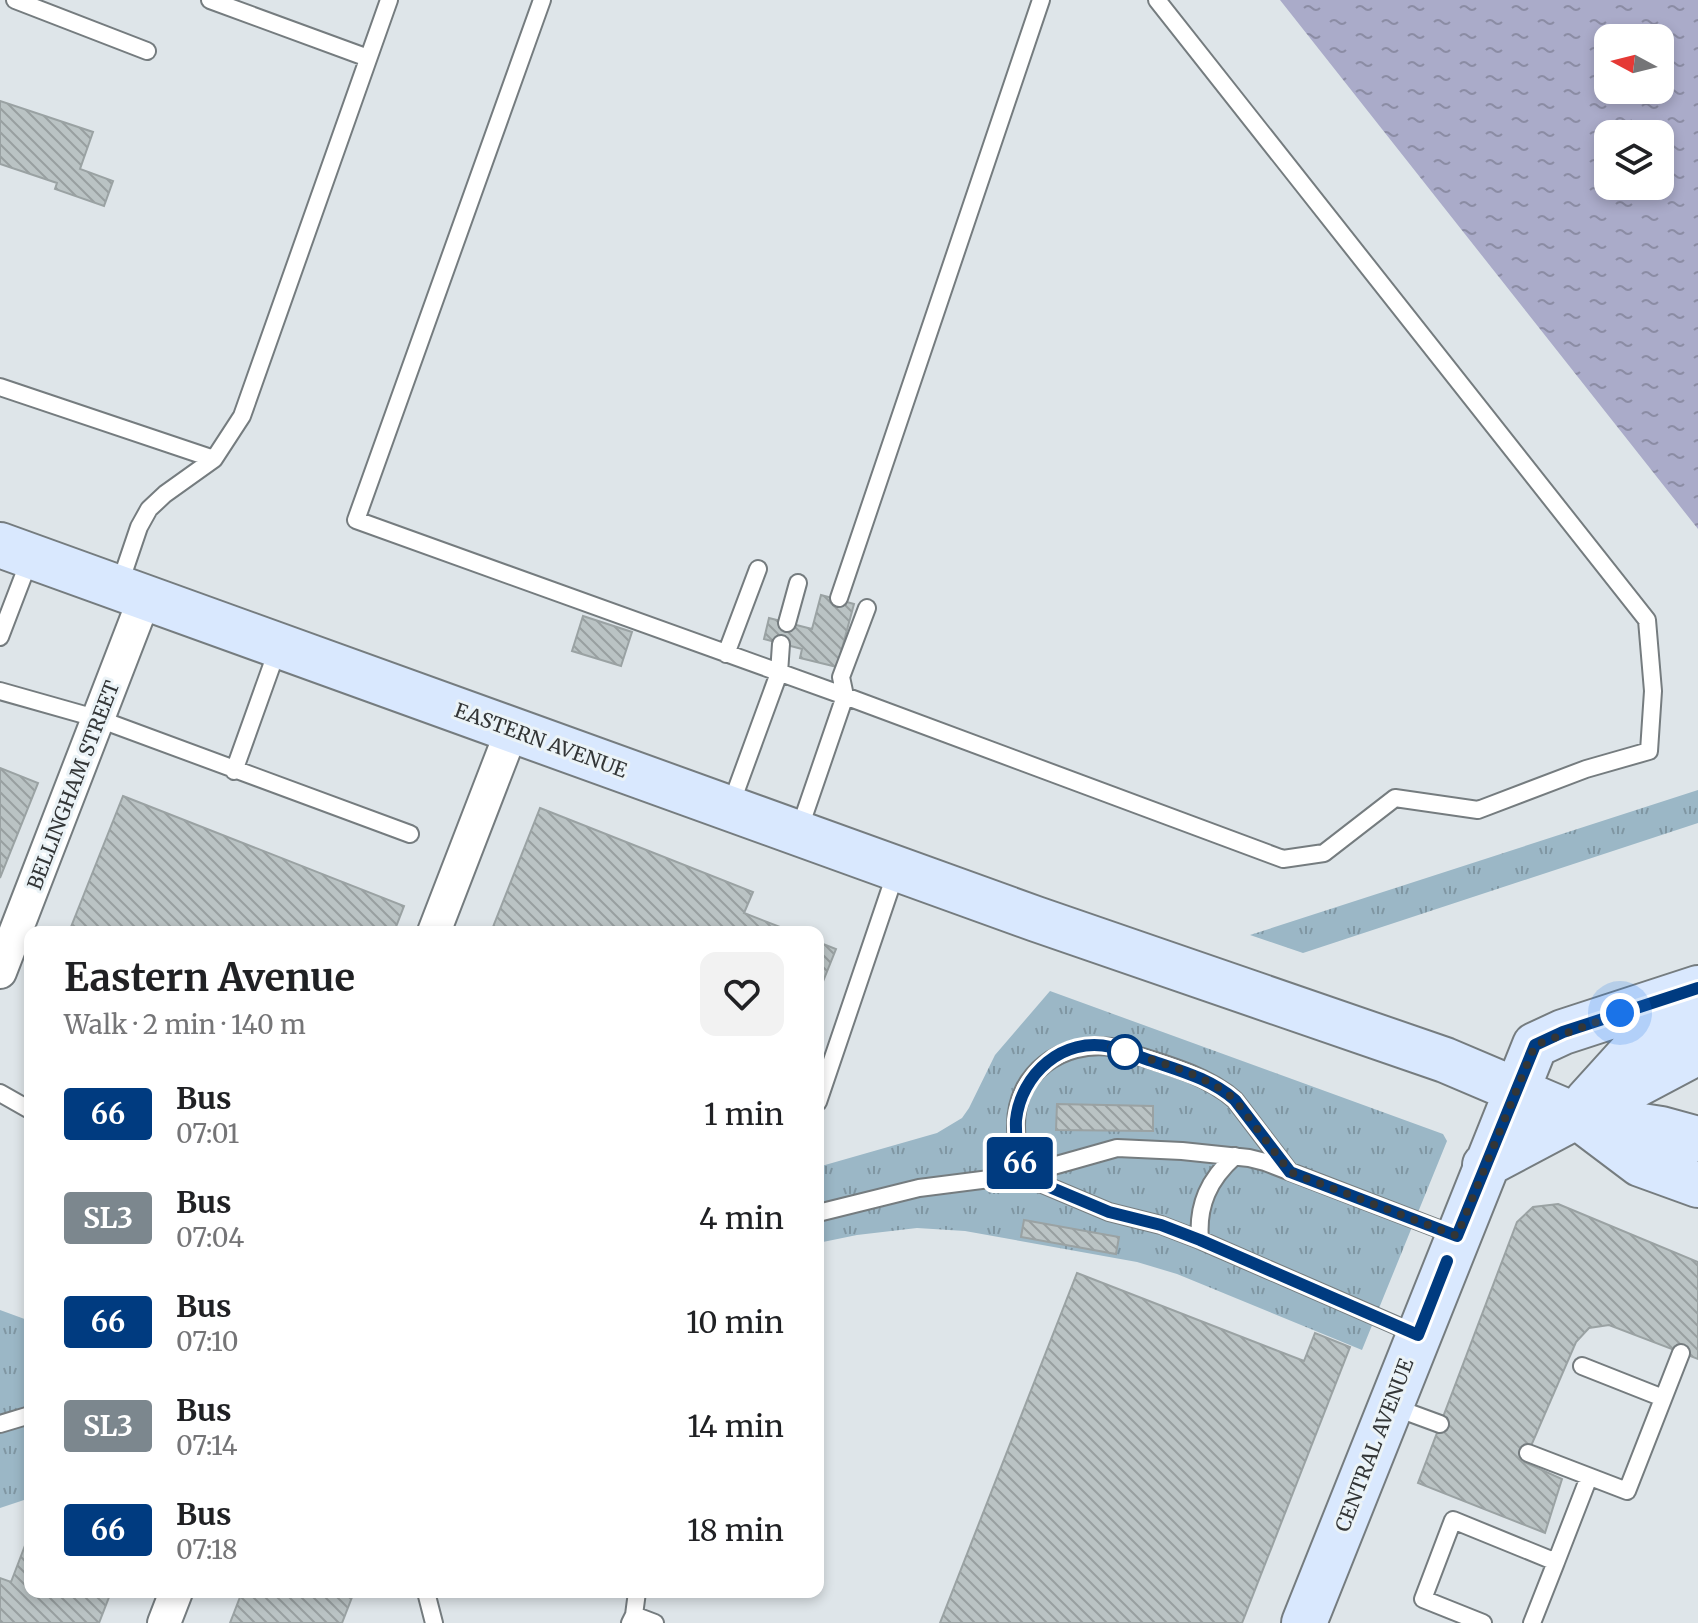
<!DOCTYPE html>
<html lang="en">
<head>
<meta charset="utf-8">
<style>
	:root { --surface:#fff; --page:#f2f2f2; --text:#202124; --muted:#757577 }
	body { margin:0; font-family:Merriweather,serif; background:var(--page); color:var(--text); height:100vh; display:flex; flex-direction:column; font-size:30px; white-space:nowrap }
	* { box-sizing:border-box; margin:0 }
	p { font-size:26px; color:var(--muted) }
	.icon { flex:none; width:44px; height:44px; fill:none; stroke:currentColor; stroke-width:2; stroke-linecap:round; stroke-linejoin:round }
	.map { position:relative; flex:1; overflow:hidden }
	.drawer { position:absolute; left:24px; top:926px; width:800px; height:672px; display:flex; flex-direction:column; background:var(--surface); border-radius:16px; box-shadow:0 4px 12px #0003 }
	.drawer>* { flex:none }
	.badge { padding:0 16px; border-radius:6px; font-size:28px; line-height:52px }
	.needle { width:52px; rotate:277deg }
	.tools { position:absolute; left:1594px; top:24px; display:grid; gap:16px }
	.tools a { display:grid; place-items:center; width:80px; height:80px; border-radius:16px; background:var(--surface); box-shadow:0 4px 12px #0003; font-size:40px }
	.you { position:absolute; width:40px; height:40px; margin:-20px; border:6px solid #fff; border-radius:50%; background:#1a73e8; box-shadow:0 0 0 12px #1a73e833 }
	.map>.badge { position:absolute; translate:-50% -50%; box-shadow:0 0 0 4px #fff }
	.round { display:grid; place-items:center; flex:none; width:84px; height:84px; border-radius:16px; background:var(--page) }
	.headline { display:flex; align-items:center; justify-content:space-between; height:136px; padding:0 40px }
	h1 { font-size:38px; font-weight:700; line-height:60px }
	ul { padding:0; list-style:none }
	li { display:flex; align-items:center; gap:24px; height:104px; padding:0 40px }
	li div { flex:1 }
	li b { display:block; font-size:30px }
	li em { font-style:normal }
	li .badge { min-width:88px; font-weight:700; text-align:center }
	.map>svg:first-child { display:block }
	.park { fill:url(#park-tufts) }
	.water { fill:url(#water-ripples); fill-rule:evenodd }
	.building { fill:url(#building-back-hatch); stroke:#9aa2a3; stroke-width:2 }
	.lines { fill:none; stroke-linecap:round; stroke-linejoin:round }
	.lane-casing { stroke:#757c7f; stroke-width:20 }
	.street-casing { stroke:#757c7f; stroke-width:36 }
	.secondary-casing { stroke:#757c7f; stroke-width:48 }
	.lane { stroke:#fff; stroke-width:16 }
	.street { stroke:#fff; stroke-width:32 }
	.secondary { stroke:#d9e8fe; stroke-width:44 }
	.line-casing { stroke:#fff; stroke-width:18 }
	.line { stroke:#003b80; stroke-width:12 }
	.walk { stroke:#333637; stroke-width:8; stroke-dasharray:0 14.4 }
	.stop-dot { fill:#fff; stroke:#003b80; stroke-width:4 }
	.labels { text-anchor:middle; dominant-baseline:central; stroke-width:6; stroke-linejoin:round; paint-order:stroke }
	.street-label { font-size:20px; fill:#333637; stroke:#ebf3f7 }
</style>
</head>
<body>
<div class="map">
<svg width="1698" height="1623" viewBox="0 0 1698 1623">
	<defs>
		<pattern id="park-tufts" width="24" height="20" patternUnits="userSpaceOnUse" patternTransform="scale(2)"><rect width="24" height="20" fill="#9bb7c6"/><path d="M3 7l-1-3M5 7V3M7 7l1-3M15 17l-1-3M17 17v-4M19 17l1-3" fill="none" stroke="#7f96a2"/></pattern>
		<pattern id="water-ripples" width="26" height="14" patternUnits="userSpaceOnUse" patternTransform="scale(2)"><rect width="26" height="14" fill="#aaabc9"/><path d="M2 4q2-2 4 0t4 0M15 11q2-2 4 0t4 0" fill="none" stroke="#8b8ca4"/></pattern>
		<pattern id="building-back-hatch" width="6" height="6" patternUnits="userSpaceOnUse" patternTransform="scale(2)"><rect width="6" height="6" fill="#bac3c4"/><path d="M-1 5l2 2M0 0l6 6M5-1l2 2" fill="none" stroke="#989fa0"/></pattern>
	</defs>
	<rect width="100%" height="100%" fill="#dee5e9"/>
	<path class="park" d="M 1698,790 L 1698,823 L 1303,953 L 1250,935 Z
		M 1050,991 L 1443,1134 L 1447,1141 L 1362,1350 L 1177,1274 L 1137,1262 L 965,1231 L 917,1228 L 857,1235 L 818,1243 L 818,1167 L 937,1133 L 962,1118 L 969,1108 L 995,1055 Z
		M 0,1310 L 30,1321 L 30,1498 L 0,1508 Z"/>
	<path class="water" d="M 1280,0 L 1698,0 L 1698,529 ZM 1608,38 L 1660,38 L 1660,90 L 1608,90 ZM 1608,134 L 1660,134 L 1660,186 L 1608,186 Z"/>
	<path class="building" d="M 0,101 L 93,132 L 80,169 L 113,181 L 104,206 L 55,189 L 57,183 L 0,164 Z
		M 821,595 L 854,604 L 837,667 L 800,658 L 802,649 L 764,639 L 769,618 L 812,629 Z
		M 583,616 L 632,632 L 621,666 L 572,651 Z
		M 0,768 L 38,783 L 0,878 Z
		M 123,796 L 404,906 L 394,932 L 69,932 Z
		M 540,808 L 753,892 L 744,913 L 793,932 L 491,932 Z
		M 818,942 L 836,949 L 818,994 Z
		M 1057,1104 L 1153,1106 L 1153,1131 L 1056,1130 Z
		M 1558,1204 L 1698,1262 L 1698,1359 L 1609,1325 L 1589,1328 L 1576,1342 L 1524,1462 L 1562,1479 L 1545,1533 L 1418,1483 L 1517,1222 L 1533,1207 Z
		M 1024,1220 L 1119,1237 L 1116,1254 L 1021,1237 Z
		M 1077,1273 L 1304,1361 L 1315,1333 L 1350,1347 L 1242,1623 L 940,1623 Z
		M 29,1535 L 30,1592 L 111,1592 L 99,1623 L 0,1623 L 0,1578 L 11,1582 Z
		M 242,1592 L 354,1592 L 342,1623 L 230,1623 Z"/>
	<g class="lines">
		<defs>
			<path id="lane" d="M 15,0 L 147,51
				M 210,0 L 368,58
				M 542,0 L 356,520 L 845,696 L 1283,859 L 1324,853 L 1395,798 L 1478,810 L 1586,769 L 1649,751 L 1653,691 L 1647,620 L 1157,0
				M 0,387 L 214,459
				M 119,586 L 139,527 L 149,509 L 165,494 L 214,459 L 242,416 L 389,0
				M 839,598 L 1041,0
				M 787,623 L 798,583
				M 0,637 L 31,556
				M 726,654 L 758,569
				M 0,691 L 99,719 L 410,834
				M 234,771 L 278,648
				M 730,807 L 779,673 L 781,644
				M 798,833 L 845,696 L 841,677 L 867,608
				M 0,1093 L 30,1110
				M 818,1102 L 896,872
				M 1021,1175 L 1109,1212 L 1161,1225 L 1200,1240 L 1416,1334
				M 1021,1175 C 1019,1159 1016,1141 1016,1125 C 1016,1072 1062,1041 1111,1047 C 1152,1061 1202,1071 1235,1100 L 1289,1171
				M 818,1213 L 919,1188 L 1021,1175 L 1117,1148 L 1182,1151 L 1249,1158 L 1265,1162 L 1457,1236
				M 1200,1240 C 1197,1205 1209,1179 1235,1156
				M 1582,1366 L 1663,1398
				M 1391,1406 L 1440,1424
				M 0,1424 L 30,1415
				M 1528,1453 L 1627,1491 L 1681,1353
				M 1556,1562 L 1589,1477
				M 426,1592 L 434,1623
				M 634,1615 L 655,1623
				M 630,1623 L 634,1615 L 637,1592
				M 1483,1623 L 1423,1599 L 1453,1520 L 1556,1562 L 1532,1623"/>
			<path id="street" d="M 434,932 L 512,730
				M 0,972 L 145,597
				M 164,1623 L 176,1592"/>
			<path id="secondary" d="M 0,545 L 1036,919 L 1445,1060 L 1577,1116 L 1661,1129 L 1698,1139
				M 1587,1101 L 1635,1048 L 1698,1006
				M 1579,1118 L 1640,1164 L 1698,1185
				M 1485,1165 L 1698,1052
				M 1304,1623 L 1535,1045 L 1563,1032 L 1698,988"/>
		</defs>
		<use href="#lane" class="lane-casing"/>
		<use href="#street" class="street-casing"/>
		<use href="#secondary" class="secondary-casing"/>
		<use href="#lane" class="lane"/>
		<use href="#street" class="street"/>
		<use href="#secondary" class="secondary"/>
	</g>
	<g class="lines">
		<defs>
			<path id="line" d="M 1447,1261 L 1418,1335 L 1200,1240 L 1161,1225 L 1109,1212 L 1021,1175 C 1019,1158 1015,1138 1016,1120 C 1021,1074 1063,1036 1111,1047 C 1125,1050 1138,1057 1152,1061 C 1181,1071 1211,1079 1235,1100 L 1290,1172 L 1457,1236 L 1535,1045 L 1563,1032 L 1698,988"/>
		</defs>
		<use href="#line" class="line-casing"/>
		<use href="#line" class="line"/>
		<path class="walk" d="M 1125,1052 L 1111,1047 C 1152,1061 1202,1071 1235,1100 L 1290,1172 L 1457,1236 L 1535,1045 L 1620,1013"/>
	</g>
	<circle class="stop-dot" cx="1125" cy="1052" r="16"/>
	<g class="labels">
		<g class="street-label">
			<text transform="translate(541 740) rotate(20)">EASTERN AVENUE</text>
			<text transform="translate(73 785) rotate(-69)">BELLINGHAM STREET</text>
			<text transform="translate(1374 1445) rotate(-69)">CENTRAL AVENUE</text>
		</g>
	</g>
</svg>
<div class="tools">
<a><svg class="needle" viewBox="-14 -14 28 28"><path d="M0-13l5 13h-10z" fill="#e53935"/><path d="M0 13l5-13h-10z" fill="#757577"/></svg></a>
<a><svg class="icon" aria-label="layers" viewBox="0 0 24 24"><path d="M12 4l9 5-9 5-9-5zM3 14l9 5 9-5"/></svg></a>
</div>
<div class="you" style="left:1620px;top:1013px"></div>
<b class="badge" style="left:1020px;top:1163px;background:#003b80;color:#fff">66</b>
<section class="drawer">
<div class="headline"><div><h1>Eastern Avenue</h1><p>Walk · 2 min · 140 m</p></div><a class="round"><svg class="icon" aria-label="heart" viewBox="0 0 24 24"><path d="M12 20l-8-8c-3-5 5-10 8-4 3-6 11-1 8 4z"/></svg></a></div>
<ul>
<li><span class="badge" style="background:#003b80;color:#fff">66</span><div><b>Bus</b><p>07:01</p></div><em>1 min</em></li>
<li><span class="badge" style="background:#7c878e;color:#fff">SL3</span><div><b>Bus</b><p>07:04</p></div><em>4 min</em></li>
<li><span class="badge" style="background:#003b80;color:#fff">66</span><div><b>Bus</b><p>07:10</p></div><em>10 min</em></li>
<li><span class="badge" style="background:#7c878e;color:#fff">SL3</span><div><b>Bus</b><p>07:14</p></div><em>14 min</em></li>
<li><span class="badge" style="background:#003b80;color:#fff">66</span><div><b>Bus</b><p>07:18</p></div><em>18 min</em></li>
</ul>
</section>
</div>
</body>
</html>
